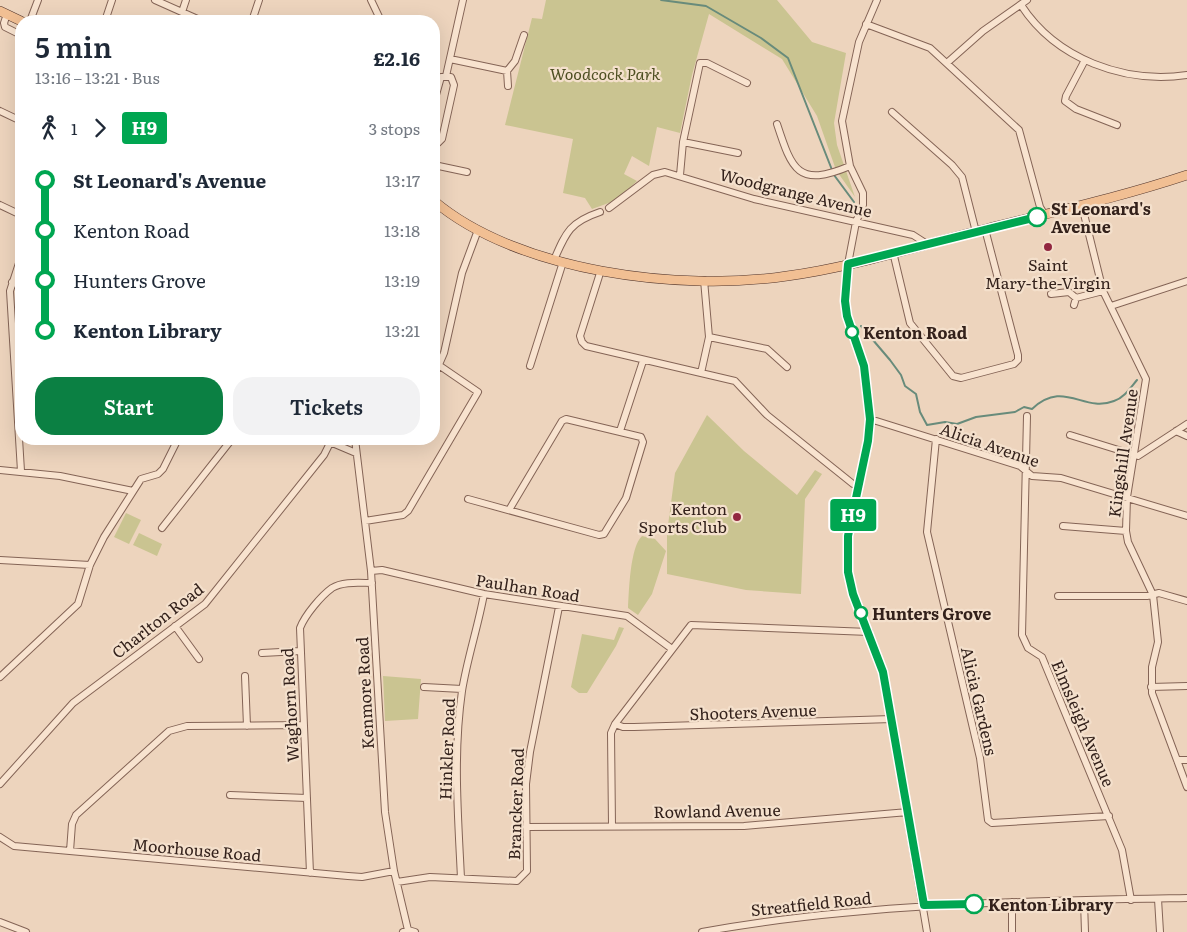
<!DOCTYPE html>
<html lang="en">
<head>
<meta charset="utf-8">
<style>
	:root { --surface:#fff; --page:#f2f2f3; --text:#1f2937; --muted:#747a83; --accent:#0b8043 }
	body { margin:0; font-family:Literata,serif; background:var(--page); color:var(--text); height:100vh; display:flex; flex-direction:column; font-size:19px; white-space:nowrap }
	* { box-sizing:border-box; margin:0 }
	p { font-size:16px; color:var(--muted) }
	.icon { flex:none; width:28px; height:28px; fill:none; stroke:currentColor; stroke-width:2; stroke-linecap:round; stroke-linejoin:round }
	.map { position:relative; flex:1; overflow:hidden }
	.side { position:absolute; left:15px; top:15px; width:425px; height:430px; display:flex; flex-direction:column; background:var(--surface); border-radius:20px; box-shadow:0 5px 20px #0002 }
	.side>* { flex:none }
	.badge { padding:0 10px; border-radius:4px; font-size:18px; line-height:32px }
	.map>.badge { position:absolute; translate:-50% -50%; box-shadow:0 0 0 2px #fff }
	.legs { display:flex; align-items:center; gap:8px; height:55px; padding:0 20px; font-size:16px }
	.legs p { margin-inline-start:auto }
	.summary { display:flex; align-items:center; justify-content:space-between; height:85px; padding:0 20px }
	h1 { font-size:28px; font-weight:600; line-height:38px }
	.primary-button { display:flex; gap:10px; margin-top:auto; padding:10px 20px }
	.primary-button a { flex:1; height:58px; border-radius:20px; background:var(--accent); color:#fff; font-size:20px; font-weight:600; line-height:58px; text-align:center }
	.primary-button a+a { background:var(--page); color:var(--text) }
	ul { padding:0 20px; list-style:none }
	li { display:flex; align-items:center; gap:18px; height:50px; font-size:19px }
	li i { display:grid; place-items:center; width:8px; height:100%; margin:0 6px; background:currentColor }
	li i::after { content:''; width:12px; height:12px; margin:-6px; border:4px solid; border-radius:50%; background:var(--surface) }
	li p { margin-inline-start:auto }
	li:first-child i { background:linear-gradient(#0000 50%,currentColor 0) }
	li:last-child i { background:linear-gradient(currentColor 50%,#0000 0) }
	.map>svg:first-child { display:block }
	.green { fill:#cac491 }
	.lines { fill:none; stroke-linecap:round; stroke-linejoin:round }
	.stream { stroke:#688b7b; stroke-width:2 }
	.minor-casing { stroke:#846456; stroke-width:8 }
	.major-casing { stroke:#51342b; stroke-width:10 }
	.minor { stroke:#f8e3cf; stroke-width:6 }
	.major { stroke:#f1bf93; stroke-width:9 }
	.line-1-casing { stroke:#fff; stroke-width:11 }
	.line-1 { stroke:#00a651; stroke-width:8 }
	.stop-1-dot { fill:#fff; stroke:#00a651; stroke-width:2.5 }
	.poi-dot { fill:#922740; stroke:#f4e0cc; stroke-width:2 }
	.labels { text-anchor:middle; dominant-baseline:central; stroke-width:4.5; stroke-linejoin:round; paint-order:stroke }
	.park-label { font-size:16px; font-style:italic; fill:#4e4f22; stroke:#f4e0cc }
	.street-label { font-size:16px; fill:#33211b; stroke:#f4e0cc }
	.stop-label { font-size:16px; font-weight:bold; fill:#33211b; stroke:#f4e0cc; text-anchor:start }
	.poi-label { font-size:16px; fill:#33211b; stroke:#f4e0cc }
</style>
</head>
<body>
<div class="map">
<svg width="1187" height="932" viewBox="0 0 1187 932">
	<rect width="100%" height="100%" fill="#edd4bd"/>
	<path class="green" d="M 546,0 L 777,0 L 812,42 L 846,53 L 834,123 L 837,145 L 855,197 L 836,170 L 817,116 L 782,59 L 709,14 L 692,75 L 680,133 L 657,127 L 649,166 L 632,156 L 624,174 L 637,181 L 617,200 L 592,209 L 585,198 L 563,193 L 573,139 L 505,125 L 532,18 L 542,19 Z
		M 707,415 L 744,451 L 797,495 L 815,470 L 822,474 L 805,499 L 801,594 L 746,590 L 667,574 L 667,533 L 675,473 Z
		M 126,513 L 141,520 L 129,544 L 114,537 Z
		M 139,533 L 162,544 L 157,556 L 133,545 Z
		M 642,536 L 655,539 L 666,551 L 652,594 L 638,615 L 628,608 C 629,591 630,547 642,536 Z
		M 619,627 L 624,628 L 616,646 L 587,693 L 579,693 L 571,687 L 582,634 L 614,640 Z
		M 383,676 L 421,679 L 418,719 L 385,721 Z"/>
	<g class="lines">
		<path class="stream" d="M 661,0 L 706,6 L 761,38 L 788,58 L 834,175 L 854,202
			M 861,326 L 890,360 L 901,375 L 905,386 L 916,394 L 920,412 L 927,425 L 945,422 L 957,424 L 976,417 L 1015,412 L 1024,407 L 1032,409 C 1064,379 1083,413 1114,401 C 1124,398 1131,387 1137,380"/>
		<defs>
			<path id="minor" d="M 155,0 L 202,21
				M 371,0 L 381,21
				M 877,0 L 859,42 L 842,121 L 850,166 L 863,193 L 863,205 L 856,222 L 848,264 L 845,301 L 847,316 L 864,366 L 870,419 L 869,441 L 848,536 L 847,572 L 853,594 L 883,673 L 927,932
				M 1021,5 C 1056,59 1124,84 1187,75
				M 182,12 L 186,0
				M 7,14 L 4,23 L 5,27 L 21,35
				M 30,21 L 38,0
				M 105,21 L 112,0
				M 252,21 L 259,0
				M 866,24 L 930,48 L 1019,130 L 1040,207 L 1045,215
				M 450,59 L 507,71
				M 1085,60 L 1066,96 L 1065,101 L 1076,109 L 1117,125
				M 948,62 L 983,31 L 1027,0
				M 446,76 L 463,0
				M 508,86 L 507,71 L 515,61 L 524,35
				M 434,102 L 441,77 L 451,77 L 454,85 L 442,139 L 438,143 L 434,142
				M 0,111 L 21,121
				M 892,112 L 952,165 L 962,177 L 976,232
				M 777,124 C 792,170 798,188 850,166
				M 683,142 L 738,153
				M 434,165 L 467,172
				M 680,175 L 683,142 L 700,63 L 707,63 L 747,83
				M 0,205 L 21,215
				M 1082,206 L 1103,291 L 1146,379 L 1127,497 L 1126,531 L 1128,542 L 1153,595 L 1158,642 L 1152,667 L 1152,693 L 1187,787
				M 609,208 L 653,175 L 665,172 L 754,199 L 913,235 L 927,244
				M 893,252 L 910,323 L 953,376 L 961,378 L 1014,364 L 1018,360 L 1018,355 L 985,229
				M 21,257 L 10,291 L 21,471
				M 554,260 C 566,232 570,222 600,212
				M 601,270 L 580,336 L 582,342 L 586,346 L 735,381 L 767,415 L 853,484 L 859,486
				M 12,282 L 21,286
				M 1051,294 L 1069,292 L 1076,298 L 1074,305
				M 1076,298 L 1103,291
				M 1111,306 L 1187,281
				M 709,337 L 767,349 L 787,367
				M 530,366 L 563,262
				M 701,373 L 709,337 L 704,280
				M 434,376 L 444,353 L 462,273 L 478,230
				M 1027,416 L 1022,635 L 1028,648 L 1042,657 L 1122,850 L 1131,900
				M 870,419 L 1020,466 L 1032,476 L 1061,478 L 1187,516
				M 620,431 L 643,361
				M 1176,431 L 1187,436
				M 1070,435 L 1138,456 L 1187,424
				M 355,439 L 371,571 L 385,812 L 394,871 L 408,930
				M 936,439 L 927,532 L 980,758 L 988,820 L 992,823 L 1109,816
				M 330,442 L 356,453
				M 0,470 L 60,476 L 133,491
				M 468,499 L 599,535 L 604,534 L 626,498 L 643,442 L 641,437 L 566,419 L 562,421 L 509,510
				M 365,521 L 403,515 L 408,511 L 478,392 L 440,366
				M 1063,526 L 1126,531
				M 162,528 L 232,439
				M 0,560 L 90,565
				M 371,571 L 382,570 L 484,594 L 627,616 L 672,649
				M 1058,596 L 1147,596 L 1159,593 L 1187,601
				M 175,626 L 199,659
				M 262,653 L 300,651
				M 245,676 L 247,726
				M 0,677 L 78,604 L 90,565 L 104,537 L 141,479 L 158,474 L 163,469 L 178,439
				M 424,687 L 462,689
				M 1151,687 L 1187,686
				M 615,724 L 623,727 L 634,727 L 892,719
				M 1177,760 L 1187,760
				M 0,784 L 73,703 L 205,604 L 324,455 L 332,439
				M 230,795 L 307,798
				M 612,825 L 611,733 L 615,724 L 691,625 L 869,632
				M 526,827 L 744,826 L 908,812
				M 0,837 L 14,846 L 348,876 L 362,877 L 394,871
				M 70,851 L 72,824 L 76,815 L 169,731 L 187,726 L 304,725
				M 310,873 L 300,628 C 305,615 321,596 332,588 C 343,581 360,583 372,583
				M 461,878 C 458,815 453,754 462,691 C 467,659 478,627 484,594
				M 397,882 L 430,877 L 517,881 L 527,871 L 526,784 L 530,752 L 559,607
				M 1158,899 L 1160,932
				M 1084,901 L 1085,932
				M 1012,902 L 1012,932
				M 0,922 L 26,932
				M 403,932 L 408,930 L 415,932
				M 702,932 C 862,903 1025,901 1187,898"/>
			<path id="major" d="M 0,11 L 21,21
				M 434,201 C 518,272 681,292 787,276 C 854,267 920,245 986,229 C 1053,212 1121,197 1187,175"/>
		</defs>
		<use href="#minor" class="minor-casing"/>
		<use href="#major" class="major-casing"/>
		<use href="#minor" class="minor"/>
		<use href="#major" class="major"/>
	</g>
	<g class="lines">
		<defs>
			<path id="line-1" d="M 974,904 L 924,905 L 883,672 L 853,594 L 848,572 L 848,536 L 868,441 L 870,419 L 864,366 L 847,316 L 845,301 L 848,264 L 1037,217"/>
		</defs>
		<use href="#line-1" class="line-1-casing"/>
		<use href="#line-1" class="line-1"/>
	</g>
	<g class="stop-1-dot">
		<circle cx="1037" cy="217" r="9"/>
		<circle cx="852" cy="332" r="6"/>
		<circle cx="861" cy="613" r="6"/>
		<circle cx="974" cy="904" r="9"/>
	</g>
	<g class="poi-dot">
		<circle cx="1048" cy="247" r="5"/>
		<circle cx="737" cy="517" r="5"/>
	</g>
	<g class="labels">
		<g class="park-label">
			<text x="605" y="73">Woodcock Park</text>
		</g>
		<g class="street-label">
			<text transform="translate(796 192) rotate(14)">Woodgrange Avenue</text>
			<text transform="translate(990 444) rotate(19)">Alicia Avenue</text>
			<text transform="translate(1122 453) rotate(-82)">Kingshill Avenue</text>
			<text transform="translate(528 587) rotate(9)">Paulhan Road</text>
			<text transform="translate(157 620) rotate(-38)">Charlton Road</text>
			<text transform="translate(364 693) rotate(-93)">Kenmore Road</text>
			<text transform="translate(980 701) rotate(77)">Alicia Gardens</text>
			<text transform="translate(289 705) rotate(-93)">Waghorn Road</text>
			<text transform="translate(753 711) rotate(-2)">Shooters Avenue</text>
			<text transform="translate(1084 723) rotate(67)">Elmsleigh Avenue</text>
			<text transform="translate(446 749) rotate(-88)">Hinkler Road</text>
			<text transform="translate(515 804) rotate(-88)">Brancker Road</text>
			<text transform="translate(717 810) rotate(-1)">Rowland Avenue</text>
			<text transform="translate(197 849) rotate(5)">Moorhouse Road</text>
			<text transform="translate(811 903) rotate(-6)">Streatfield Road</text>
		</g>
		<g class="stop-label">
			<text x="1051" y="208">St Leonard's<tspan x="1051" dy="18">Avenue</tspan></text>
			<text x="863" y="332">Kenton Road</text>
			<text x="872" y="613">Hunters Grove</text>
			<text x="988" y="904">Kenton Library</text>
		</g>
		<g class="poi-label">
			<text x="1048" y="264">Saint<tspan x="1048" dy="18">Mary-the-Virgin</tspan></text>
			<text x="727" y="508" text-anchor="end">Kenton<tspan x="727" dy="18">Sports Club</tspan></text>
		</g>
	</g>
</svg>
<b class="badge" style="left:853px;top:515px;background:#00a651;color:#fff">H9</b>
<section class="side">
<div class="summary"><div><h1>5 min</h1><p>13:16 – 13:21 · Bus</p></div><b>£2.16</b></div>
<div class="legs"><svg class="icon" aria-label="walk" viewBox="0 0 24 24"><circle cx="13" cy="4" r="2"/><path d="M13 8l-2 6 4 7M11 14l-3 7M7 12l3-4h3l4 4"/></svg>1<svg class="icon" aria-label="forward" viewBox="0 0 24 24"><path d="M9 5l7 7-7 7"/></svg><b class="badge" style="background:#00a651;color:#fff">H9</b><p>3 stops</p></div>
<ul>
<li><i style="color:#00a651"></i><b>St Leonard's Avenue</b><p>13:17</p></li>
<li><i style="color:#00a651"></i><span>Kenton Road</span><p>13:18</p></li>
<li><i style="color:#00a651"></i><span>Hunters Grove</span><p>13:19</p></li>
<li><i style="color:#00a651"></i><b>Kenton Library</b><p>13:21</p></li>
</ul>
<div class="primary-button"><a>Start</a><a>Tickets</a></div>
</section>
</div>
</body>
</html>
